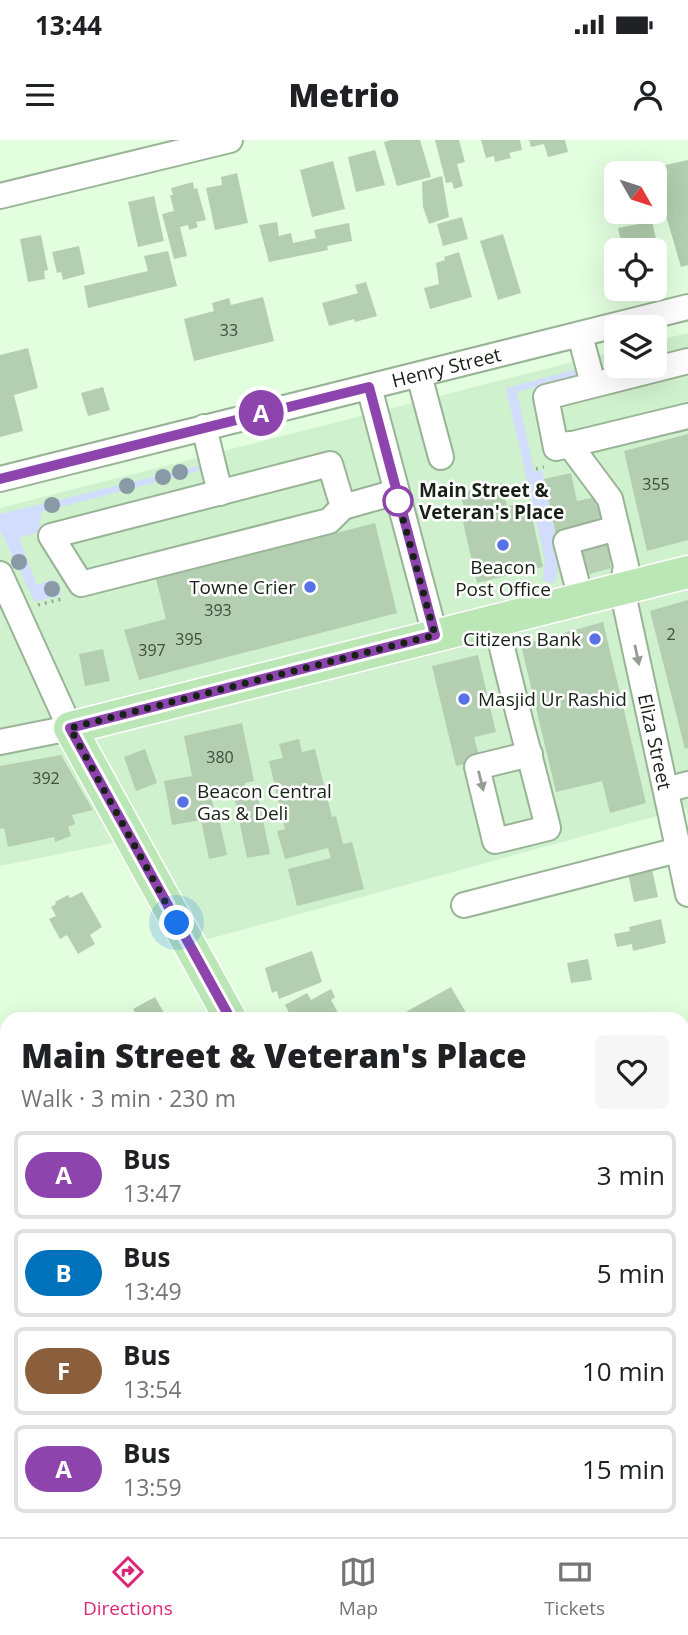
<!DOCTYPE html>
<html lang="en">
<head>
<meta charset="utf-8">
<style>
	:root { --surface:#fff; --page:#f6f6f6; --text:#202124; --muted:#757577; --line:#e0e0e0; --accent:#db2777 }
	body { margin:0; font-family:"Open Sans",sans-serif; background:var(--page); color:var(--text); height:100vh; display:flex; flex-direction:column; font-size:26px; white-space:nowrap }
	* { box-sizing:border-box; margin:0 }
	p { font-size:23px; color:var(--muted) }
	.icon { flex:none; width:38px; height:38px; fill:none; stroke:currentColor; stroke-width:2; stroke-linecap:round; stroke-linejoin:round }
	.map { position:relative; flex:1; overflow:hidden }
	.sheet { position:absolute; left:0px; top:872px; width:690px; height:527px; display:flex; flex-direction:column; background:var(--surface); border-radius:21px 21px 0 0; box-shadow:0 7px 28px #0002 }
	.sheet>* { flex:none }
	.badge { padding:0 14px; border-radius:23px; font-size:24px; line-height:46px }
	.needle { width:46px; rotate:129deg }
	.fabs { position:absolute; left:604px; top:21px; display:grid; gap:14px }
	.fabs a { display:grid; place-items:center; width:63px; height:63px; border-radius:10px; background:var(--surface); box-shadow:0 7px 28px #0002; font-size:35px }
	.you { position:absolute; width:35px; height:35px; margin:-18px; border:5px solid #fff; border-radius:50%; background:#1a73e8; box-shadow:0 0 0 10px #1a73e833 }
	.map>.badge { position:absolute; translate:-50% -50%; box-shadow:0 0 0 4px #fff }
	.round { display:grid; place-items:center; flex:none; width:74px; height:74px; border-radius:10px; background:var(--page) }
	.overview { display:flex; align-items:center; justify-content:space-between; height:119px; padding:0 21px }
	h1 { font-size:33px; font-weight:800; line-height:52px }
	ul { padding:0; list-style:none }
	li { display:flex; align-items:center; gap:21px; height:88px; margin:0 14px 10px; padding:0 7px; border:4px solid var(--line); border-radius:10px }
	li div { flex:1 }
	li b { display:block; font-size:26px }
	li em { font-style:normal }
	li .badge { min-width:77px; font-weight:700; text-align:center }
	.status { display:flex; justify-content:space-between; align-items:center; height:49px; padding:0 35px; background:var(--surface); direction:ltr }
	.status svg { height:19px; fill:currentColor }
	header { display:flex; justify-content:space-between; align-items:center; height:91px; padding:0 21px; background:var(--surface); font-size:32px; font-weight:800 }
	.dock { display:flex; justify-content:space-around; align-items:center; height:98px; border-top:2px solid var(--line); background:var(--surface); font-size:19px; color:var(--muted) }
	.dock a { display:grid; justify-items:center; gap:4px }
	.dock .current { color:var(--accent) }
	.map>svg:first-child { display:block }
	.built { fill:#d0f1cd }
	.green { fill:#d2dcfc }
	.building { fill:#b3ceb0 }
	.lines { fill:none; stroke-linecap:round; stroke-linejoin:round }
	.minor-tunnel { stroke:#b9d2b7; stroke-width:24; stroke-dasharray:24 12; stroke-linecap:butt }
	.minor-casing { stroke:#99b396; stroke-width:28 }
	.major-casing { stroke:#fff; stroke-width:35 }
	.path { stroke:#97ac95; stroke-width:3.5; stroke-dasharray:2 5; stroke-linecap:butt }
	.minor { stroke:#fff; stroke-width:24 }
	.major { stroke:#bbe7b6; stroke-width:32 }
	.tree { fill:#879aa6 }
	.oneway { fill:#979b96 }
	.line-casing { stroke:#fff; stroke-width:16 }
	.line { stroke:#8e44ad; stroke-width:10 }
	.walk { stroke:#172116; stroke-width:7; stroke-dasharray:0 12.6 }
	.stop-dot { fill:#fff; stroke:#8e44ad; stroke-width:3.5 }
	.poi-dot { fill:#5971e7; stroke:#fff; stroke-width:2.5 }
	.labels { text-anchor:middle; dominant-baseline:central; stroke-width:5; stroke-linejoin:round; paint-order:stroke }
	.number-label { font-size:16px; fill:#3e4c3c }
	.street-label { font-size:19px; fill:#172116; stroke:#fff }
	.stop-label { font-size:19px; font-weight:bold; fill:#172116; stroke:#fff; text-anchor:start }
	.poi-label { font-size:19px; fill:#172116; stroke:#fff; text-anchor:end }
</style>
</head>
<body>
<div class="status"><b>13:44</b><svg viewBox="0 0 49 12"><path d="M0 12V9h3v3zM5 12V6h3v6zM10 12V3h3v9zM15 12V0h3v12zM26 1h20v11H26zM47 4h2v5h-2z"/></svg></div>
<header><svg class="icon" aria-label="menu" viewBox="0 0 24 24"><path d="M4 6h16M4 12h16M4 18h16"/></svg>Metrio<svg class="icon" aria-label="person" viewBox="0 0 24 24"><circle cx="12" cy="8" r="4"/><path d="M4 21q1-7 8-7t8 7"/></svg></header>
<div class="map">
<svg width="688" height="1397" viewBox="0 0 688 1397">
	<rect width="100%" height="100%" fill="#e2fedf"/>
	<path class="built" d="M 688,193 L 688,676 L 686,668 L 205,800 L 148,696 L 0,726 L 0,368 L 616,211 L 616,226 L 654,226 L 655,201 Z
		M 411,1391 L 582,1391 L 605,1397 L 410,1397 Z"/>
	<path class="green" d="M 578,229 L 577,236 L 517,252 L 533,327 L 534,332 L 542,330 L 560,418 L 555,442 L 550,443 L 543,440 L 545,419 L 506,248 Z
		M 202,325 L 203,330 L 41,372 L 39,392 L 19,398 L 37,445 L 54,439 L 62,455 L 35,462 L 0,390 L 0,374 Z"/>
	<path class="building" d="M 391,0 L 420,0 L 431,37 L 397,46 L 384,2 Z
		M 435,0 L 459,0 L 465,22 L 457,24 L 463,46 L 454,49 L 452,42 L 446,43 Z
		M 481,0 L 520,0 L 522,10 L 509,13 L 511,18 L 495,22 L 494,16 L 486,18 Z
		M 529,0 L 565,0 L 568,12 L 548,17 L 544,4 L 531,7 Z
		M 375,10 L 385,45 L 356,52 L 348,17 Z
		M 688,20 L 688,125 L 681,127 L 652,28 Z
		M 333,21 L 345,69 L 312,77 L 300,30 Z
		M 237,33 L 248,83 L 215,90 L 206,48 L 222,45 L 221,37 Z
		M 442,36 L 449,77 L 429,84 L 423,67 L 422,42 Z
		M 193,42 L 194,49 L 197,48 L 206,80 L 196,82 L 198,87 L 189,90 L 188,85 L 180,87 L 187,116 L 174,119 L 162,74 L 174,71 L 170,55 L 173,55 L 171,48 Z
		M 154,56 L 164,101 L 138,107 L 128,62 Z
		M 637,72 L 650,72 L 659,113 L 654,114 L 654,110 L 623,110 L 618,88 L 639,84 Z
		M 462,77 L 468,99 L 443,106 L 437,84 Z
		M 277,82 L 279,96 L 291,93 L 293,103 L 316,98 L 314,90 L 349,83 L 352,101 L 327,106 L 328,110 L 269,122 L 259,85 Z
		M 503,94 L 521,153 L 498,160 L 480,101 Z
		M 41,95 L 48,130 L 44,131 L 45,139 L 28,142 L 20,99 Z
		M 79,106 L 85,134 L 63,140 L 61,132 L 57,133 L 52,112 Z
		M 168,111 L 177,146 L 88,168 L 84,146 L 148,131 L 144,116 Z
		M 459,112 L 472,157 L 430,169 L 424,148 L 439,144 L 436,123 L 445,120 L 444,117 Z
		M 366,142 L 377,176 L 355,182 L 354,179 L 329,186 L 322,163 L 358,153 L 355,145 Z
		M 263,157 L 274,201 L 194,221 L 184,179 L 214,171 L 212,163 L 229,158 L 231,165 Z
		M 28,208 L 38,248 L 14,255 L 23,291 L 0,297 L 0,215 Z
		M 103,247 L 110,270 L 88,276 L 81,253 Z
		M 688,294 L 688,400 L 647,411 L 624,311 Z
		M 571,333 L 577,361 L 596,357 L 603,385 L 556,395 L 544,339 Z
		M 502,343 L 507,366 L 514,365 L 515,367 L 529,364 L 543,427 L 477,443 L 463,382 L 478,379 L 474,365 L 464,367 L 460,353 Z
		M 375,383 L 397,473 L 139,540 L 124,490 L 166,479 L 156,439 Z
		M 608,400 L 614,420 L 586,428 L 580,407 Z
		M 688,460 L 688,608 L 685,609 L 650,471 Z
		M 603,482 L 646,663 L 610,673 L 602,641 L 556,652 L 521,505 Z
		M 103,509 L 110,541 L 85,546 L 79,514 Z
		M 478,515 L 496,592 L 474,597 L 480,620 L 456,626 L 432,526 Z
		M 242,583 L 254,641 L 245,643 L 247,653 L 257,651 L 270,714 L 247,718 L 232,646 L 210,651 L 215,675 L 218,674 L 227,715 L 209,719 L 201,680 L 172,685 L 164,641 L 192,636 L 184,596 Z
		M 299,599 L 302,612 L 315,609 L 332,677 L 336,676 L 343,704 L 352,702 L 364,749 L 297,766 L 288,729 L 331,718 L 328,708 L 285,719 L 277,691 L 285,689 L 269,621 L 283,618 L 279,604 Z
		M 145,609 L 157,643 L 136,651 L 124,617 Z
		M 61,615 L 93,670 L 72,675 L 75,684 L 68,687 L 71,696 L 55,702 L 54,697 L 8,707 L 4,688 L 0,689 L 0,626 Z
		M 652,729 L 658,757 L 634,762 L 628,733 Z
		M 82,752 L 102,787 L 90,795 L 95,804 L 78,814 L 67,795 L 60,799 L 49,779 L 56,776 L 51,767 L 56,764 L 55,762 L 68,755 L 70,758 Z
		M 661,779 L 666,803 L 633,811 L 632,804 L 617,807 L 614,794 L 630,791 L 629,787 Z
		M 312,811 L 322,842 L 279,859 L 277,851 L 272,853 L 265,828 Z
		M 588,819 L 592,840 L 571,843 L 567,823 Z
		M 451,847 L 469,878 L 395,878 Z
		M 331,849 L 335,857 L 331,860 L 341,878 L 292,878 L 285,865 L 307,853 L 311,860 Z
		M 155,857 L 167,878 L 138,878 L 133,869 Z
		M 682,896 L 685,904 L 688,903 L 688,927 L 682,929 Z
		M 688,999 L 688,1032 L 682,1034 L 682,1001 Z
		M 688,1068 L 688,1120 L 687,1120 L 682,1102 L 682,1069 Z
		M 0,1211 L 5,1228 L 7,1227 L 7,1270 L 0,1272 Z
		M 7,1318 L 7,1355 L 3,1356 L 2,1353 L 0,1354 L 0,1319 Z"/>
	<g class="lines">
		<path class="minor-tunnel" d="M 585,423 L 613,415"/>
		<defs>
			<g id="minor">
				<path d="M 0,56 L 230,0"/>
				<path d="M 580,195 L 593,244"/>
				<path d="M 688,221 L 546,257 L 556,308 L 688,276"/>
				<path d="M 419,235 L 441,317"/>
				<path d="M 369,247 L 435,495"/>
				<path d="M 204,287 L 220,353"/>
				<path id="s1" d="M 569,304 L 610,359 L 626,426 L 622,449 L 688,754"/>
				<path d="M 330,324 L 343,367 L 329,381 L 81,444 L 51,396 Z"/>
				<path id="s2" d="M 0,339 L 688,167"/>
				<path d="M 343,367 L 396,352"/>
				<path d="M 0,434 L 70,588 L 0,602"/>
				<path d="M 581,459 L 566,402 L 617,388"/>
				<path d="M 496,481 C 511,550 531,619 548,688 L 495,701 L 477,627 L 530,614"/>
				<path d="M 666,650 L 688,644"/>
				<path d="M 464,765 L 678,710"/>
				<path d="M 682,1131 L 688,1133"/>
				<path d="M 635,1391 L 688,1396"/>
				<path d="M 64,1397 L 98,1391"/>
			</g>
			<path id="major" d="M 230,878 L 70,588 L 688,432
				M 388,1397 L 389,1391"/>
		</defs>
		<use href="#minor" class="minor-casing"/>
		<use href="#major" class="major-casing"/>
		<path class="path" d="M 536,329 L 544,327
			M 38,465 L 65,458"/>
		<use href="#minor" class="minor"/>
		<use href="#major" class="major"/>
	</g>
	<g class="tree">
		<circle cx="180" cy="332" r="8"/>
		<circle cx="163" cy="337" r="8"/>
		<circle cx="127" cy="346" r="8"/>
		<circle cx="52" cy="365" r="8"/>
		<circle cx="19" cy="422" r="8"/>
		<circle cx="52" cy="449" r="8"/>
	</g>
	<defs><path id="oneway-solid" d="M-6-.8H1V-3.2L6.5 0L1 3.2V.8H-6Z" transform="scale(1.75)"/></defs>
	<g class="oneway">
		<use href="#oneway-solid" transform="translate(637 515) rotate(78)"/>
		<use href="#oneway-solid" transform="translate(481 641) rotate(76)"/>
	</g>
	<g class="lines">
		<defs>
			<path id="line" d="M 0,339 L 369,247 L 435,495 L 70,588 L 230,878"/>
		</defs>
		<use href="#line" class="line-casing"/>
		<use href="#line" class="line"/>
		<path class="walk" d="M 177,783 L 70,588 L 435,495 L 398,361"/>
	</g>
	<circle class="stop-dot" cx="398" cy="361" r="14"/>
	<g class="poi-dot">
		<circle cx="503" cy="405" r="7"/>
		<circle cx="310" cy="447" r="7"/>
		<circle cx="595" cy="499" r="7"/>
		<circle cx="464" cy="559" r="7"/>
		<circle cx="183" cy="662" r="7"/>
	</g>
	<g class="labels">
		<g class="number-label">
			<text x="229" y="190">33</text>
			<text x="656" y="344">355</text>
			<text x="218" y="470">393</text>
			<text x="671" y="494">2</text>
			<text x="189" y="499">395</text>
			<text x="152" y="510">397</text>
			<text x="220" y="617">380</text>
			<text x="46" y="638">392</text>
		</g>
		<g class="street-label">
			<text stroke="none"><textPath href="#s2" startOffset="460">Henry Street</textPath></text>
			<text stroke="none"><textPath href="#s1" startOffset="317">Eliza Street</textPath></text>
		</g>
		<g class="stop-label">
			<text x="419" y="350">Main Street &amp;<tspan x="419" dy="22">Veteran's Place</tspan></text>
		</g>
		<g class="poi-label">
			<text x="503" y="427" text-anchor="middle">Beacon<tspan x="503" dy="22">Post Office</tspan></text>
			<text x="296" y="447">Towne Crier</text>
			<text x="581" y="499">Citizens Bank</text>
			<text x="478" y="559" text-anchor="start">Masjid Ur Rashid</text>
			<text x="197" y="651" text-anchor="start">Beacon Central<tspan x="197" dy="22">Gas &amp; Deli</tspan></text>
		</g>
	</g>
</svg>
<div class="fabs">
<a><svg class="needle" viewBox="-14 -14 28 28"><path d="M0-13l5 13h-10z" fill="#e53935"/><path d="M0 13l5-13h-10z" fill="#757577"/></svg></a>
<a><svg class="icon" aria-label="locate" viewBox="0 0 24 24"><circle cx="12" cy="12" r="6"/><path d="M12 2v4M12 18v4M2 12h4M18 12h4"/></svg></a>
<a><svg class="icon" aria-label="layers" viewBox="0 0 24 24"><path d="M12 4l9 5-9 5-9-5zM3 14l9 5 9-5"/></svg></a>
</div>
<div class="you" style="left:177px;top:783px"></div>
<b class="badge" style="left:261px;top:273px;background:#8e44ad;color:#fff">A</b>
<section class="sheet">
<div class="overview"><div><h1>Main Street &amp; Veteran's Place</h1><p>Walk · 3 min · 230 m</p></div><a class="round"><svg class="icon" aria-label="heart" viewBox="0 0 24 24"><path d="M12 20l-8-8c-3-5 5-10 8-4 3-6 11-1 8 4z"/></svg></a></div>
<ul>
<li><span class="badge" style="background:#8e44ad;color:#fff">A</span><div><b>Bus</b><p>13:47</p></div><em>3 min</em></li>
<li><span class="badge" style="background:#0072bc;color:#fff">B</span><div><b>Bus</b><p>13:49</p></div><em>5 min</em></li>
<li><span class="badge" style="background:#8b5e3c;color:#fff">F</span><div><b>Bus</b><p>13:54</p></div><em>10 min</em></li>
<li><span class="badge" style="background:#8e44ad;color:#fff">A</span><div><b>Bus</b><p>13:59</p></div><em>15 min</em></li>
</ul>
</section>
</div>
<nav class="dock">
<a class="current"><svg class="icon" aria-label="directions" viewBox="0 0 24 24"><path d="M12 3l9 9-9 9-9-9zM9 14v-3h6M13 9l2 2-2 2"/></svg>Directions</a>
<a><svg class="icon" aria-label="map" viewBox="0 0 24 24"><path d="M3 6l6-2 6 2 6-2v14l-6 2-6-2-6 2zM9 4v14M15 6v14"/></svg>Map</a>
<a><svg class="icon" aria-label="tickets" viewBox="0 0 24 24"><path d="M3 7h18v10H3zM15 7v10"/></svg>Tickets</a>
</nav>
</body>
</html>
